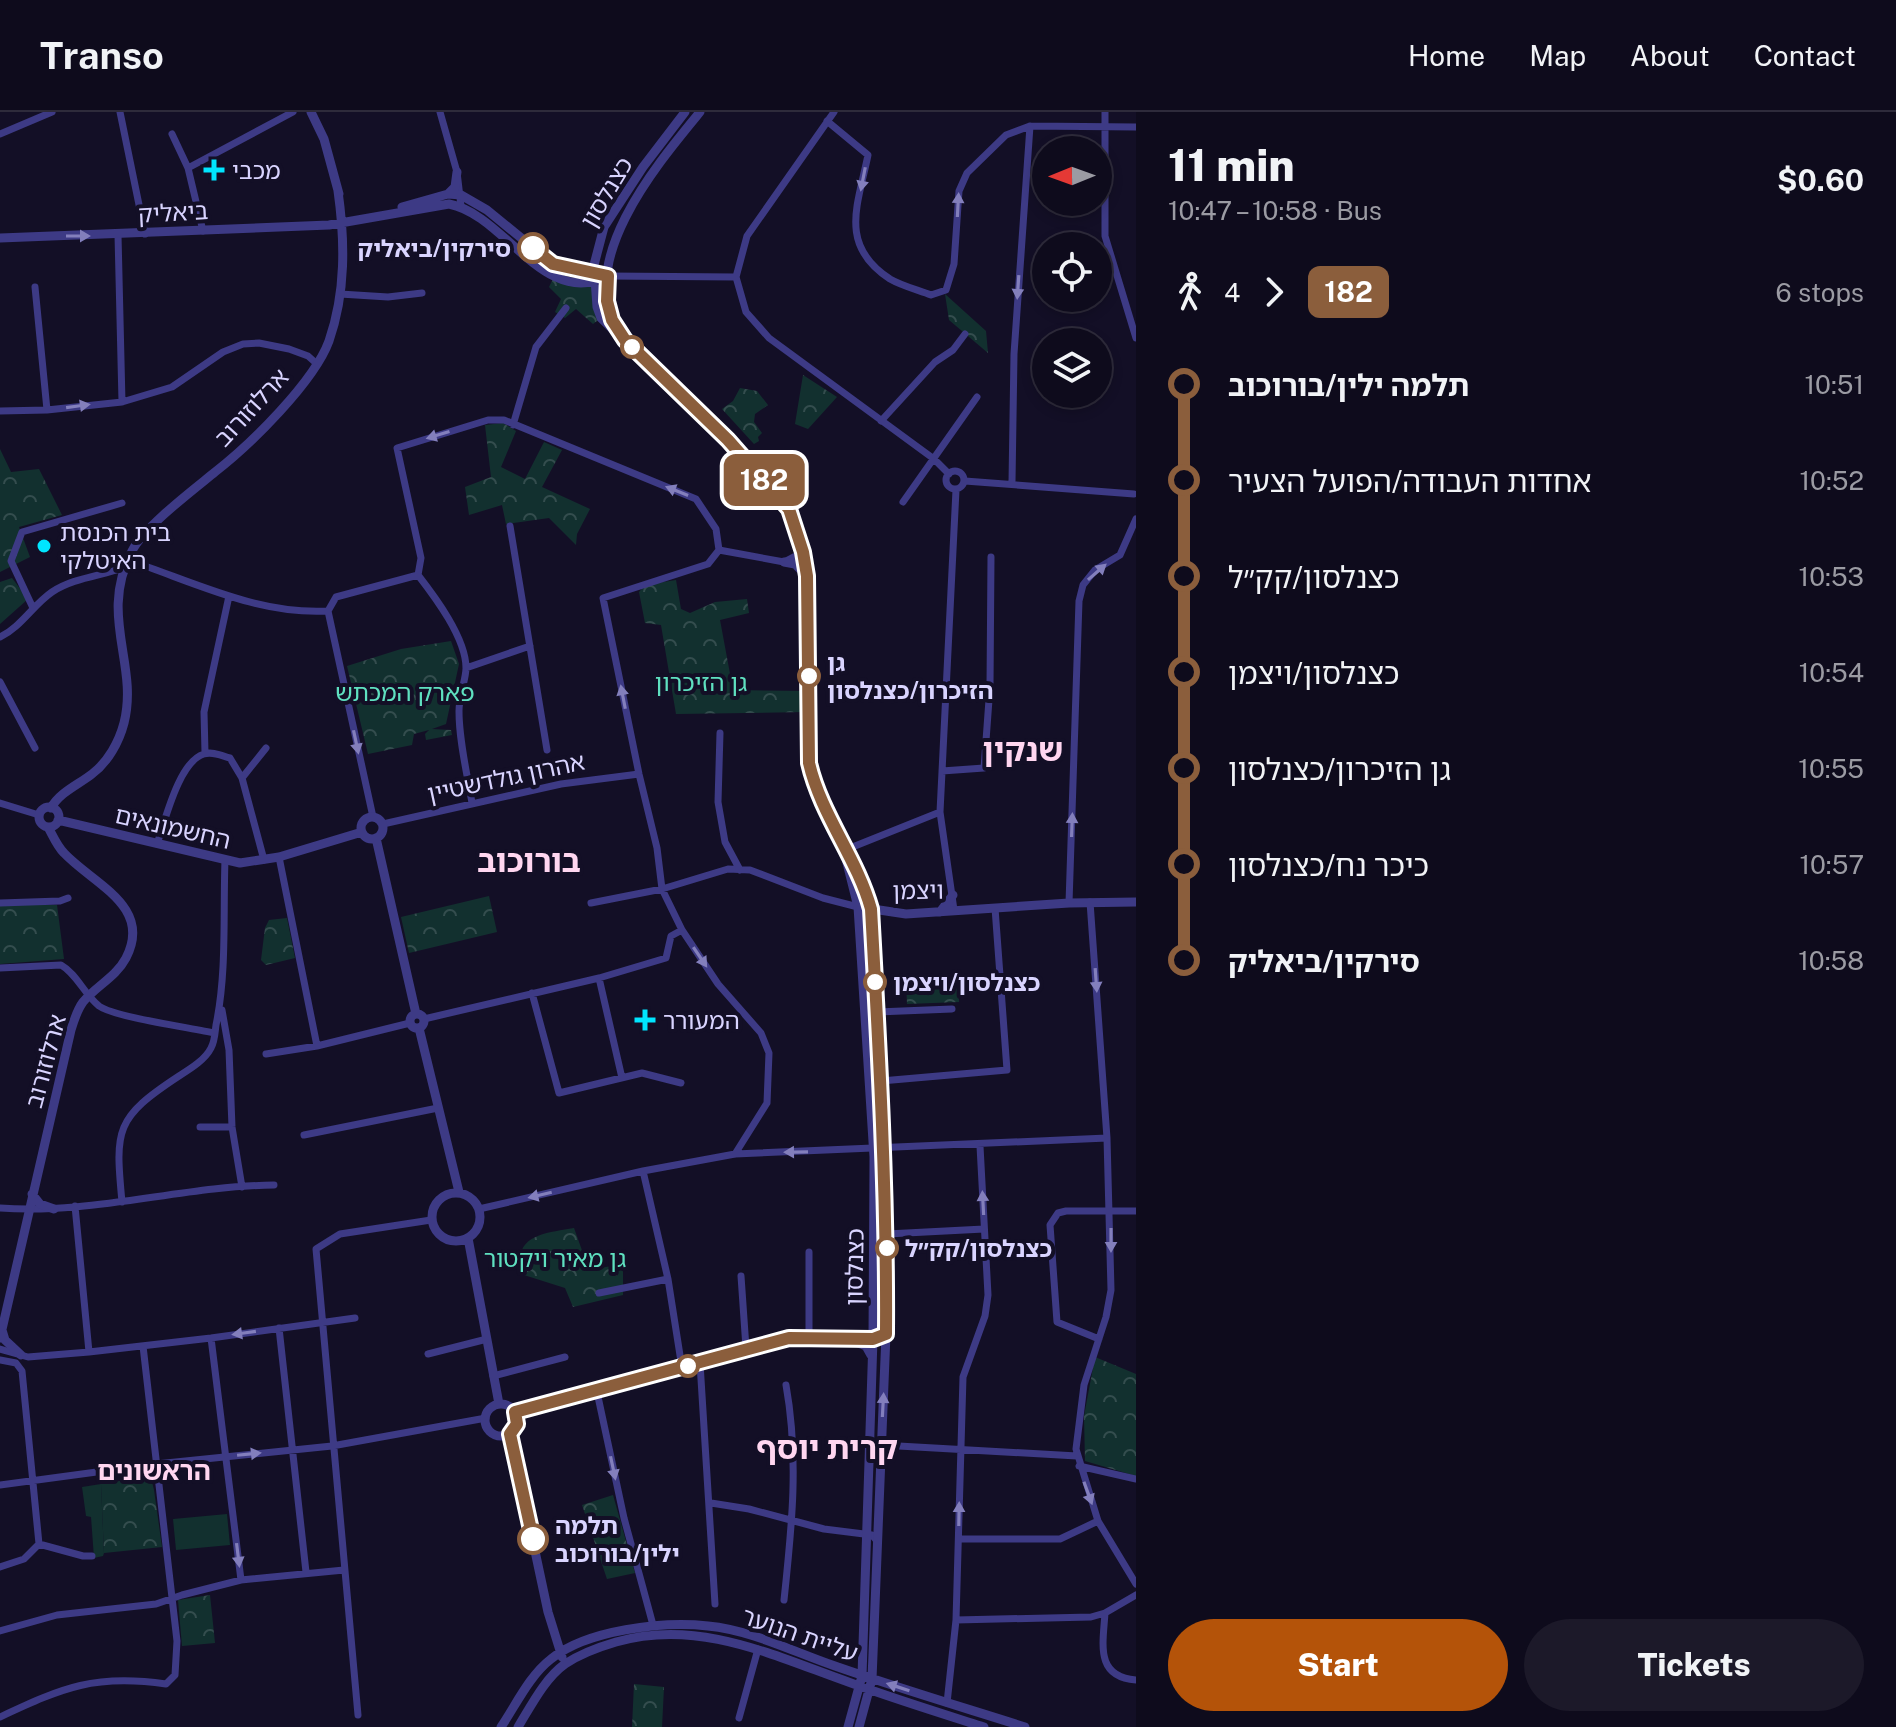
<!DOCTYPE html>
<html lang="en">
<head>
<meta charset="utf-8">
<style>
	:root { --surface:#0e0b1c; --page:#1c1929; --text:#f1f3f6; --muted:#9b9ba3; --line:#2e2b3b; --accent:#b45309 }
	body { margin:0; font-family:"Public Sans","Noto Sans Hebrew",sans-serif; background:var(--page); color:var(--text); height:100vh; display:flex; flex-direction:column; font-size:30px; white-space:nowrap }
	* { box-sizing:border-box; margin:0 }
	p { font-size:26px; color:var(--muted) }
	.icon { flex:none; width:44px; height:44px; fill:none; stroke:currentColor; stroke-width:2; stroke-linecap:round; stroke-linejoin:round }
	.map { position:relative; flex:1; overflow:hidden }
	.side { display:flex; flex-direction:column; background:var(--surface); width:760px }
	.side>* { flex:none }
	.badge { padding:0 16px; border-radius:12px; font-size:28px; line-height:52px }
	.needle { width:52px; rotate:269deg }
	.controls { position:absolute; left:1032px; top:24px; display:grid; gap:16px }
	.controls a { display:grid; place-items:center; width:80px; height:80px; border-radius:50%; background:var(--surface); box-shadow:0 4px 12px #0003,0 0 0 2px var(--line); font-size:40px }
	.map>.badge { position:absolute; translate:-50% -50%; box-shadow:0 0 0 4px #fff }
	.legs { display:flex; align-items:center; gap:12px; height:88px; padding:0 32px; font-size:26px }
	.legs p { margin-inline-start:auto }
	.overview { display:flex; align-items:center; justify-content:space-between; height:136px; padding:0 32px }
	h1 { font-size:44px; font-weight:800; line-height:60px }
	.cta { display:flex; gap:16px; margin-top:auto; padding:16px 32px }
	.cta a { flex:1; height:92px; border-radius:48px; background:var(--accent); color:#fff; font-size:32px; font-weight:800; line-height:92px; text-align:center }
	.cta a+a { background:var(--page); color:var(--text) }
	ul { padding:0 32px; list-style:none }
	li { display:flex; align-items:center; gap:28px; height:96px; font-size:30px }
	li i { display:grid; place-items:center; width:12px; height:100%; margin:0 10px; background:currentColor }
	li i::after { content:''; width:20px; height:20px; margin:-10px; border:6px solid; border-radius:50%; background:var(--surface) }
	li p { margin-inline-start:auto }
	li:first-child i { background:linear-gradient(#0000 50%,currentColor 0) }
	li:last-child i { background:linear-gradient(currentColor 50%,#0000 0) }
	header { display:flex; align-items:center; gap:48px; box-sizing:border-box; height:112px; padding:0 40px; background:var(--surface); border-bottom:2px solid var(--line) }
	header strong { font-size:38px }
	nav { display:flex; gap:44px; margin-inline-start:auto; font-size:28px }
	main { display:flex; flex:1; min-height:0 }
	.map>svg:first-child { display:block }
	.green { fill:#12302f }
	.park { fill:url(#park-crowns) }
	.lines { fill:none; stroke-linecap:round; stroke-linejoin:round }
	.minor { stroke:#3d3a85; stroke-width:7 }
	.tertiary { stroke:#3d3a85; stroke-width:9 }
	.oneway { fill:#837fbc }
	.line-1-casing { stroke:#fff; stroke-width:18 }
	.line-1 { stroke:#8b5e3c; stroke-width:12 }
	.poi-dot { fill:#00e5ff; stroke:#130f26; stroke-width:3 }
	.stop-1-dot { fill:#fff; stroke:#8b5e3c; stroke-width:4 }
	.labels { text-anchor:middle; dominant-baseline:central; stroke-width:8; stroke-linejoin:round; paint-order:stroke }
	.poi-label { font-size:24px; fill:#d9d4ff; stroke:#130f26; text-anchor:start }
	.street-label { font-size:24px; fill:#d9d4ff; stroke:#130f26 }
	.stop-label { font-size:24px; font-weight:bold; fill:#d9d4ff; stroke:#130f26; text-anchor:start }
	.park-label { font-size:24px; fill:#5fe0c0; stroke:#130f26 }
	.neighbourhood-label { font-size:26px; font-weight:bold; fill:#ffd6f0; stroke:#130f26 }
	.district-label { font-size:32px; font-weight:bold; fill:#ffd6f0; stroke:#130f26 }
</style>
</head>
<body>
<header>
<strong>Transo</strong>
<nav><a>Home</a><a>Map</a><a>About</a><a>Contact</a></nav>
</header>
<main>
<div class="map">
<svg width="1136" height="1615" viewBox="0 0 1136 1615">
	<defs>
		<pattern id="park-crowns" width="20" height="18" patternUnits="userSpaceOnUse" patternTransform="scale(2)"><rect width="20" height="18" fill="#12302f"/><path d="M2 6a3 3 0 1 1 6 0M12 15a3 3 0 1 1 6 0" fill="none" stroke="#344d4e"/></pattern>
	</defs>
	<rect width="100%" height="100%" fill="#130f26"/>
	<path class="green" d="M 101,1372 L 104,1441 L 103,1444 L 94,1446 L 91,1405 L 86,1404 L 82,1375 Z
		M 227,1402 L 230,1433 L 176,1438 L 173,1407 Z"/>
	<path class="park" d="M 553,167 L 594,171 L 601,206 L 593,212 L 576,197 L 565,206 L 555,200 L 561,187 L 549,175 Z
		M 945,182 L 986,219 L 988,241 L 949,208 Z
		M 803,263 L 837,285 L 808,317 L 795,312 Z
		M 740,276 L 757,279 L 768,293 L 755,302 L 754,310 L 762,321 L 758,325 L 759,329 L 754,332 L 722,297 L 733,289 Z
		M 503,311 L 516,319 L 501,355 L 525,367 L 544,330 L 562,338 L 542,375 L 590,397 L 577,422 L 576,433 L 549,406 L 506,412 L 502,393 L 469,403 L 465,375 L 491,365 L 485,313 Z
		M 0,337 L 11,360 L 39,357 L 62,403 L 19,415 L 30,445 L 0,460 Z
		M 12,466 L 28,487 L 0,512 L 0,470 Z
		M 676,468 L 681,497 L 690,501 L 715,490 L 747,487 L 749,501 L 720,508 L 733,578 L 807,579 L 806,600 L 676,602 L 661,513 L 645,511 L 639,480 L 645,473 Z
		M 451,529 L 459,552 L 446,612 L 432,617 L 451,618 L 452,623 L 426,628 L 425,622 L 429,618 L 414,622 L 412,633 L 368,642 L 347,554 L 401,537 Z
		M 489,784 L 497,820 L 409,841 L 401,805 Z
		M 0,793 L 57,793 L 64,847 L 0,852 Z
		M 287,806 L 295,846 L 266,853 L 261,848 L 265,816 L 269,808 Z
		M 958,865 L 959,890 L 907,892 L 906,868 Z
		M 574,1116 L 589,1158 L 623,1152 L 623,1183 L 573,1195 L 565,1176 L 524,1163 C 509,1123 546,1121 574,1116 Z
		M 1095,1245 L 1136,1262 L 1136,1364 L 1085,1349 L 1084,1304 Z
		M 145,1365 L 146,1369 L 152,1370 L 154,1378 L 162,1435 L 104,1441 L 101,1372 Z
		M 613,1383 L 635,1461 L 607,1467 L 582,1393 Z
		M 210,1483 L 215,1531 L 182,1534 L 178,1488 Z
		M 634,1572 L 664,1575 L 662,1615 L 632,1615 Z"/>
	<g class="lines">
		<path class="minor" d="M 120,0 L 145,122
			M 440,0 L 457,60 L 461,94
			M 834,0 L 747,124 L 736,165 L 746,200 L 769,226 L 934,347 L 949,362
			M 1105,0 L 1105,124 L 1136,226
			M 827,9 L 868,43 C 858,93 838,133 890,167 C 902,174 918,178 931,183 L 946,178 L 954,152 L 959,79 L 967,61 L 1006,23 L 1030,14 L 1136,15
			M 0,22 L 52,0
			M 172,22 L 188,56 L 203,119
			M 188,56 L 293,0
			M 118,123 L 122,290
			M 608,164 L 736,165
			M 35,175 L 47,298
			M 340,182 L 388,185 L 422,181
			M 0,299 L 47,298 L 122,290 L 172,275 L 223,240 L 243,232 L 259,231 L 289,237 L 308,244 L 317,252
			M 881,309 L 935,250 L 953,238 L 965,222
			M 513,313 L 536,235 L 566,196
			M946 368a9 9 0 1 1 18 0a9 9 0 1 1-18 0Z
			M 965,369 L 1134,382
			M 1012,370 L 1014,242 L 1030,14
			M 903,390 L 977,285
			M 510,414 L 547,638
			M 719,438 L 708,452 L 603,486 L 639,662 L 657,736 L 662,777 L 682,818 L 718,872 L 761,921 L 769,941 L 767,991 L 735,1042
			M 719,438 L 784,450 L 803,440
			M 128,448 C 194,470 258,503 328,499
			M 418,463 L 421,446 L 397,336 L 488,308 L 504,308 L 696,387 L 716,417 L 719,438
			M 418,463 C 435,485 466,526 466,556 C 466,567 459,584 459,599 C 459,629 467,661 472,691
			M 33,496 L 11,449 L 22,420 L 122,391
			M 328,499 L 373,705
			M 328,499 L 336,485 L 418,463
			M 0,525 C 21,515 33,493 52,480 C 73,466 100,464 123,456
			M 466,556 L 530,534
			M 0,570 L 35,636
			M 720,621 L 718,690 L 725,730 L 740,758
			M 205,641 L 204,600 L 229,484
			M 942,659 L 984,656 L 990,574 L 991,445
			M 242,666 L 266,636
			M 0,691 L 39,703
			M 383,712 L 561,672 L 639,662
			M 157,732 C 165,709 179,649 204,642 C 213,639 222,644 230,646 L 242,666 L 264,748
			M 845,738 L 940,700
			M 279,745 L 317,934
			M 1090,790 L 1107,1026 L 1111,1178 L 1106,1205 L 1084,1273 L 1076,1337 L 1098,1409 L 1136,1472
			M 0,791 L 60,789 L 68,786
			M 591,791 L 662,777 L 728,757 L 750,758 L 823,786 L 858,795
			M 1069,791 L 1079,489 L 1083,473 L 1095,458 L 1120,443 L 1136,407
			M 954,798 L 940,700 L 956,378
			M 0,856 L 61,853 C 77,862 84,882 99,894 C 114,905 192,916 214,921
			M 599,866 L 622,966
			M 532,881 L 559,981 L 642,961 L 681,971
			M 222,898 L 229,938 L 232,1015 L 242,1075
			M 877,900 L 952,897
			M 424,907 L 599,866 L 666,846 L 671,824 L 682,818
			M 266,942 L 317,934 L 410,911
			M 881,969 L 1007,958 L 995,796
			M 200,1015 L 232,1015
			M 304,1023 L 438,996
			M 643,1059 L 668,1167 L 682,1256
			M 122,1090 C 115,1017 115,1006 179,964 C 190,957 205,948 211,936 C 215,929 215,920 216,913 C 227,860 223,802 225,748
			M 75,1094 L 89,1240
			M 0,1096 C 92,1103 182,1074 274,1073
			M 479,1097 L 643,1059 L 735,1042 L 1107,1026
			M 887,1122 L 984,1117
			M 809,1140 L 809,1226
			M 741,1164 L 746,1236
			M 599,1181 L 668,1167
			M 279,1216 L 306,1460
			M 211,1226 L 241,1468
			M 1099,1227 L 1057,1210 L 1050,1113 L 1058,1101 L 1066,1099 L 1136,1099
			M 0,1237 L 28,1245 L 89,1240 L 211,1226 L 355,1206
			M 428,1242 L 487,1227
			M 0,1248 L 16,1251 L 22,1259 L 39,1432
			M 700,1251 L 715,1492
			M 493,1264 L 565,1245
			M 597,1280 L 624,1406 L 653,1513
			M 515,1300 L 789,1226 L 873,1227 L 886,1222
			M 881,1333 L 1077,1344
			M 1079,1354 L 1136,1367
			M 0,1373 L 156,1352 L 332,1334 L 486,1306
			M 711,1391 L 749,1397 L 824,1417 L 872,1423 L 877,1429
			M 959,1427 L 1060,1427 L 1098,1409
			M 0,1455 L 24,1447 L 39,1432 L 83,1444 L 92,1444
			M 1136,1483 L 1105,1501 C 1103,1532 1095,1565 1136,1568
			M 784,1488 C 792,1414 799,1346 786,1273
			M 956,1508 L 1091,1505 L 1105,1501
			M 0,1519 L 57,1503 L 156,1492 L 182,1483 L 241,1468 L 344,1458
			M 947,1591 L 956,1508 L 963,1265 L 985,1204 L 988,1183 L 980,1034
			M 358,1603 L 316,1137 L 340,1122 L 431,1108
			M 0,1605 C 64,1575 95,1562 166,1572 L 175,1563 L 177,1529 L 143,1234
			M 739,1606 L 758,1537"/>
		<path class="tertiary" d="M 311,0 L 324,27 L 339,82
			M 685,0 L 643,55 L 604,115 L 594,153 L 597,195 L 601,206 L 728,328 L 789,397 L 797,416 L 807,464 L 809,651 C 821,703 858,746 871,797 L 885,1037 L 887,1122 L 886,1222 L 872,1567 L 859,1615
			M 448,82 L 455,75 L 457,60
			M 402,95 L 448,82 L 461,83 L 487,98 L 553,152 L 596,160
			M 0,126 L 329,113 L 449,92 C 506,103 543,197 608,164
			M 619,218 C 574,150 658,51 700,0
			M 784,450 L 795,452 L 807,464
			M39 705a10 10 0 1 1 20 0a10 10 0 1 1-20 0Z
			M 51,696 C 60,680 78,673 92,662 C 108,650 119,630 124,611 C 139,552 98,504 132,439 C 144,415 193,378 215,360 C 250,333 314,270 329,229 C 346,180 345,129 338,79
			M361 716a11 11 0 1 1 22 0a11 11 0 1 1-22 0Z
			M 58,708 L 240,751 L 279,745 L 362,720
			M 376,726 L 416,902
			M 845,743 L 858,795 L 874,1045 L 873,1227 L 862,1564 L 848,1615
			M 866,796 L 906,802 L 1069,791 L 1136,790
			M 940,800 L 953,783
			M410 909a7 7 0 1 1 14 0a7 7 0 1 1-14 0Z
			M 419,916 L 459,1080
			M432 1105a24 24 0 1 1 48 0a24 24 0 1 1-48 0Z
			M 32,1082 L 40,1092 L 54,1097
			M 468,1126 L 499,1292
			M 2,1218 L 5,1228 L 21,1243
			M 0,1226 L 71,918 C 74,908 77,898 83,890 C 96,874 116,865 126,846 C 153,794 93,772 64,741 C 57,734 53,724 48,715
			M 849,1227 L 866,1234 L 871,1243
			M485 1308a16 16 0 1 1 32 0a16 16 0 1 1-32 0Z
			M 510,1322 L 548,1500 L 562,1545
			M 501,1615 C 516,1593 529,1564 551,1547 C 586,1518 663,1509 708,1514 C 751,1518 794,1540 835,1554 C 898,1576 962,1595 1025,1615
			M 518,1615 C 531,1594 545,1566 565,1552 C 580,1542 599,1535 616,1530 C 699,1506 774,1544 851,1571 C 895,1587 940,1601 984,1615"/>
	</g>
	<defs><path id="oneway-solid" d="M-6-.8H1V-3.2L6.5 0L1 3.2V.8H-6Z" transform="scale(2)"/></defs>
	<g class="oneway">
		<use href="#oneway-solid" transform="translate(863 67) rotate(101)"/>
		<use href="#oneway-solid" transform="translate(958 93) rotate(-87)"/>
		<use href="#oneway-solid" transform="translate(78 124)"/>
		<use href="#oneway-solid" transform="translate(1018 175) rotate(94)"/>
		<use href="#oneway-solid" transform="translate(78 294) rotate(-8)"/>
		<use href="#oneway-solid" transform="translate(438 323) rotate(163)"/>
		<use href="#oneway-solid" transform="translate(677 379) rotate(-158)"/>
		<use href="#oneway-solid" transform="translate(1097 460) rotate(-41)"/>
		<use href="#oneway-solid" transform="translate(623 585) rotate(-101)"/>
		<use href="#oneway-solid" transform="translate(356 630) rotate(78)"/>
		<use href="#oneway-solid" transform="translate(1072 713) rotate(-88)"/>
		<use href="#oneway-solid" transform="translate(700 845) rotate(56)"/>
		<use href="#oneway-solid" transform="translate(1096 868) rotate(86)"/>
		<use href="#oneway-solid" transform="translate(796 1040) rotate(179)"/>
		<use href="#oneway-solid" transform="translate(540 1083) rotate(167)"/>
		<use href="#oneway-solid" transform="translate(983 1091) rotate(-93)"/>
		<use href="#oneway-solid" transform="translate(1111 1128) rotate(90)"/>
		<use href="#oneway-solid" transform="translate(244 1221) rotate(172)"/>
		<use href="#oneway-solid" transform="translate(883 1293) rotate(-87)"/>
		<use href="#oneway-solid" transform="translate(249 1342) rotate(-6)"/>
		<use href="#oneway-solid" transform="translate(613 1356) rotate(78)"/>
		<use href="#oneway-solid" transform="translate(1088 1381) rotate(70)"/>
		<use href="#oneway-solid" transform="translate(959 1402) rotate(-89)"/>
		<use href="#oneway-solid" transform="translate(238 1443) rotate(83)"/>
		<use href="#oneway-solid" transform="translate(898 1575) rotate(-162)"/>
	</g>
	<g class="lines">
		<defs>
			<path id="line-1" d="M 533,136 L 553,152 L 608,164 L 607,189 L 612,208 L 625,228 L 728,328 L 789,397 L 803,440 L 807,464 L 809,651 C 821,703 857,746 871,797 C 879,939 887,1080 886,1222 L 873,1227 L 789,1226 L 515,1300 L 517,1312 L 510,1322 L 533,1427"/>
		</defs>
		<use href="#line-1" class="line-1-casing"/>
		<use href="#line-1" class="line-1"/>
	</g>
	<g class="poi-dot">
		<path d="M210 46h8v8h8v8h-8v8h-8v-8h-8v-8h8z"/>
		<circle cx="44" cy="434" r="8"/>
		<path d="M641 896h8v8h8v8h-8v8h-8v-8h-8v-8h8z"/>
	</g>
	<g class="stop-1-dot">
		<circle cx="533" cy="136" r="14"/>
		<circle cx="632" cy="235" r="10"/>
		<circle cx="809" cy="564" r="10"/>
		<circle cx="875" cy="870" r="10"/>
		<circle cx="887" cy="1136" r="10"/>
		<circle cx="688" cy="1254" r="10"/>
		<circle cx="533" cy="1427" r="14"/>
	</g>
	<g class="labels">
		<g class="poi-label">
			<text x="232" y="58">מכבי</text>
			<text x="60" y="420">בית הכנסת<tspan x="60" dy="28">האיטלקי</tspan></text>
			<text x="663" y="908">המעורר</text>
		</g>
		<g class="street-label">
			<text transform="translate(606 80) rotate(-59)">כצנלסון</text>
			<text transform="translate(173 100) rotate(-3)">ביאליק</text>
			<text transform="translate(251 295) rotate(-47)">ארלוזורוב</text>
			<text transform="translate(506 665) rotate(-12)">אהרון גולדשטיין</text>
			<text transform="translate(173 715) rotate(13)">החשמונאים</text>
			<text transform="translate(918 778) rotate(-1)">ויצמן</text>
			<text transform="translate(45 949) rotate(-75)">ארלוזורוב</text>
			<text transform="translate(854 1155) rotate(-89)">כצנלסון</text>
			<text transform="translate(800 1522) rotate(19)">עליית הנוער</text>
		</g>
		<g class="stop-label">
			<text x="511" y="136" text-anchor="end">סירקין/ביאליק</text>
			<text x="827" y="550">גן<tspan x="827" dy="28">הזיכרון/כצנלסון</tspan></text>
			<text x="893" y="870">כצנלסון/ויצמן</text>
			<text x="905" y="1136">כצנלסון/קק״ל</text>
			<text x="555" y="1413">תלמה<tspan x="555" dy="28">ילין/בורוכוב</tspan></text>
		</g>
		<g class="park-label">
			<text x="701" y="570">גן הזיכרון</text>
			<text x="405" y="580">פארק המכתש</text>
			<text x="555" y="1146">גן מאיר ויקטור</text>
		</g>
		<g class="neighbourhood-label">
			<text x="154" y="1358">הראשונים</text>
		</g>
		<g class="district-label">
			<text x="1023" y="637">שנקין</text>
			<text x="529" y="748">בורוכוב</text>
			<text x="827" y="1335">קרית יוסף</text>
		</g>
	</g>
</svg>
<div class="controls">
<a><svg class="needle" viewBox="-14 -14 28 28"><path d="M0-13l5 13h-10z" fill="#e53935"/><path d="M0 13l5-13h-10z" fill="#9b9ba3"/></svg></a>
<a><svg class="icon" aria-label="locate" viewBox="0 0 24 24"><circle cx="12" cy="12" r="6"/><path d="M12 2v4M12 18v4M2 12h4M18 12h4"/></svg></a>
<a><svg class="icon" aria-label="layers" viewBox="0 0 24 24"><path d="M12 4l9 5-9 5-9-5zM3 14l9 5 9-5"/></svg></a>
</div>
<b class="badge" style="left:764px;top:368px;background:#8b5e3c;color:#fff">182</b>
</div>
<section class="side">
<div class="overview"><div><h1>11 min</h1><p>10:47 – 10:58 · Bus</p></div><b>$0.60</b></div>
<div class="legs"><svg class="icon" aria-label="walk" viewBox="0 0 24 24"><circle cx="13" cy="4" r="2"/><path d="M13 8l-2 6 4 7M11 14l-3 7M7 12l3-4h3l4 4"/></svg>4<svg class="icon" aria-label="forward" viewBox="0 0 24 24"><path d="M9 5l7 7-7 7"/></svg><b class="badge" style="background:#8b5e3c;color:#fff">182</b><p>6 stops</p></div>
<ul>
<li><i style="color:#8b5e3c"></i><b>תלמה ילין/בורוכוב</b><p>10:51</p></li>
<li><i style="color:#8b5e3c"></i><span>אחדות העבודה/הפועל הצעיר</span><p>10:52</p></li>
<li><i style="color:#8b5e3c"></i><span>כצנלסון/קק״ל</span><p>10:53</p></li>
<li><i style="color:#8b5e3c"></i><span>כצנלסון/ויצמן</span><p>10:54</p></li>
<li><i style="color:#8b5e3c"></i><span>גן הזיכרון/כצנלסון</span><p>10:55</p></li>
<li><i style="color:#8b5e3c"></i><span>כיכר נח/כצנלסון</span><p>10:57</p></li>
<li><i style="color:#8b5e3c"></i><b>סירקין/ביאליק</b><p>10:58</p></li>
</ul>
<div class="cta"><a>Start</a><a>Tickets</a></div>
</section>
</main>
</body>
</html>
